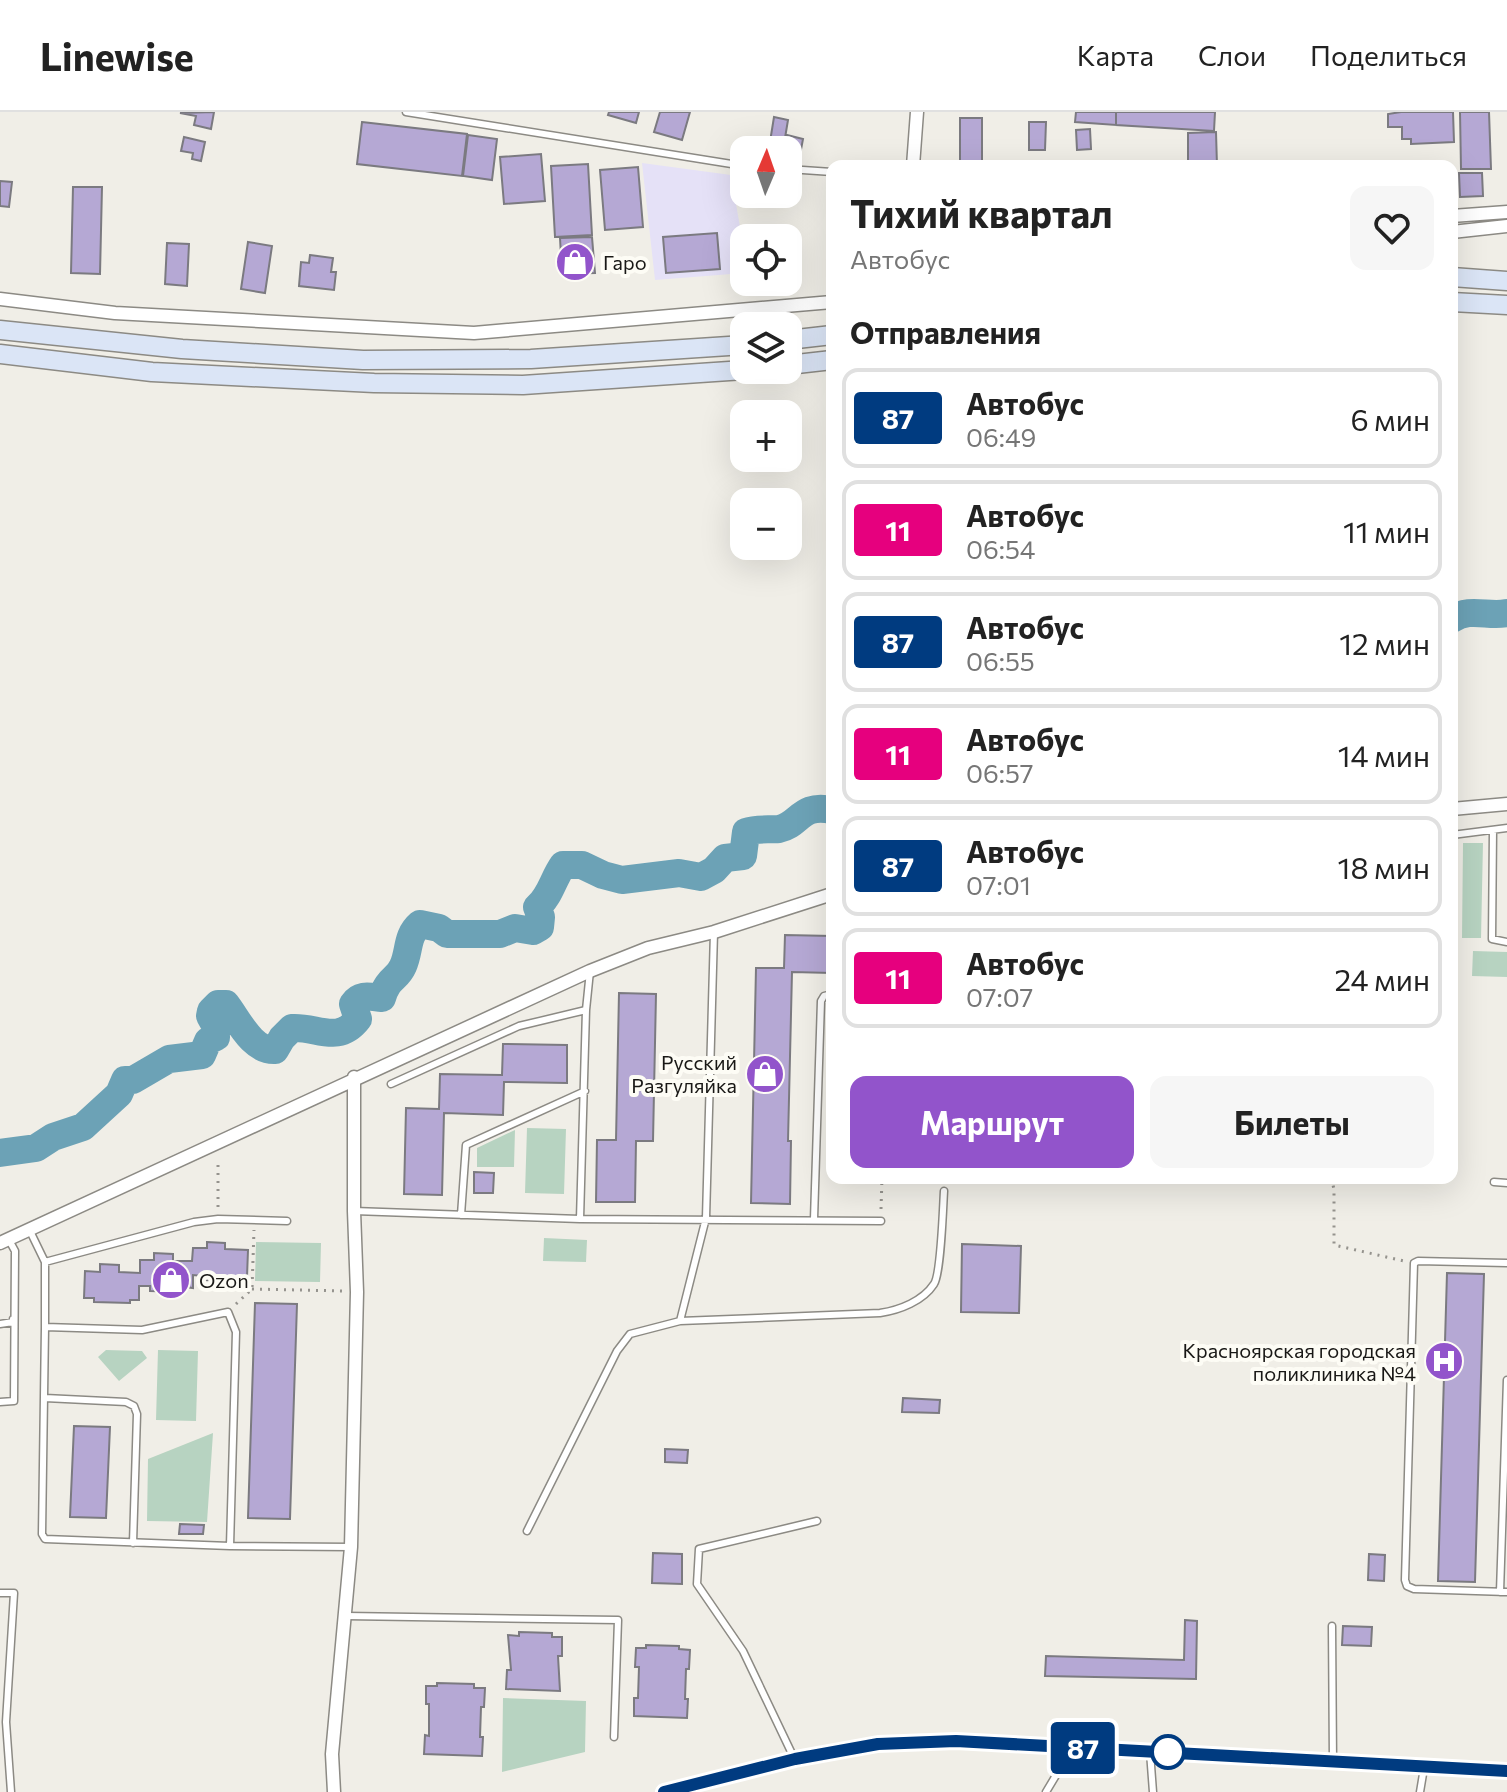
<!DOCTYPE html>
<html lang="ru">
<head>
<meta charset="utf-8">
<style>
	:root { --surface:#fff; --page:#f6f6f6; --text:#222; --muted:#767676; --line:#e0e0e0; --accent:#9254cb }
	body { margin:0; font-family:Commissioner,sans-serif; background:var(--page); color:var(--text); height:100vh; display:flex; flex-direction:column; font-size:30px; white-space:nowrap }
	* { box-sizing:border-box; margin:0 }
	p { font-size:26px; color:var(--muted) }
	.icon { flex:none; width:44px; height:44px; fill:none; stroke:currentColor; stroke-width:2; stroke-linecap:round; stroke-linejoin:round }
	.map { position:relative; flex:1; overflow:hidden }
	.details { position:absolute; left:826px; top:48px; width:632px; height:1024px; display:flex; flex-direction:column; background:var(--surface); border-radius:16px; box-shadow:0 8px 32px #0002 }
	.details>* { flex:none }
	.badge { padding:0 16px; border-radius:6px; font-size:28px; line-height:52px }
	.needle { width:52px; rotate:2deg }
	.controls { position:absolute; left:730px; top:24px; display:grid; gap:16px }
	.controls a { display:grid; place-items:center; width:72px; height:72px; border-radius:16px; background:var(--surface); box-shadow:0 8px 32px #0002; font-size:40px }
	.map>.badge { position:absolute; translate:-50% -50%; box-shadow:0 0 0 4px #fff }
	h2 { padding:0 24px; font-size:30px; line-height:72px }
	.round { display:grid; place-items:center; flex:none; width:84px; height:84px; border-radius:16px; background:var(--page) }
	.overview { display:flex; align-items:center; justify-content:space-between; height:136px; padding:0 24px }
	h1 { font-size:38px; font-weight:700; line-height:60px }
	.button { display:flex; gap:16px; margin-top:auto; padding:16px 24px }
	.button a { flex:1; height:92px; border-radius:16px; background:var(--accent); color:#fff; font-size:32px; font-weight:700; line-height:92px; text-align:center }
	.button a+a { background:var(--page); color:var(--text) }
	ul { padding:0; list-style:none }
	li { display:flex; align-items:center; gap:24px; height:100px; margin:0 16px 12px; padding:0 8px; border:4px solid var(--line); border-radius:16px }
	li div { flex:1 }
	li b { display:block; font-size:30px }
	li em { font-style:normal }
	li .badge { min-width:88px; font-weight:700; text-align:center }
	header { display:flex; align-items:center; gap:48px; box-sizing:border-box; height:112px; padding:0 40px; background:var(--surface); border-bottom:2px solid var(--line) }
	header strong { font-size:38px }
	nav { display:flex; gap:44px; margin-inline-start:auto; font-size:28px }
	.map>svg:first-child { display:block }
	.industrial { fill:#e5e1f7 }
	.green { fill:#b7d3c1 }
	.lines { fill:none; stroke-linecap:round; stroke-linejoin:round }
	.river { stroke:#6ca2b6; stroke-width:28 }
	.building { fill:#b5a8d4; stroke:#7b7a80; stroke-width:2 }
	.service-casing { stroke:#8c8a84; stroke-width:9 }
	.minor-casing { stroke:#8c8a84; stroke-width:15 }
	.secondary-casing { stroke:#8c8a84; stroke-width:21 }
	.path { stroke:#95938e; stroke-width:3; stroke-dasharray:2 6; stroke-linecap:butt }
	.service { stroke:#fff; stroke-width:6 }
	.minor { stroke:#fff; stroke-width:12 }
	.secondary { stroke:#dbe5f6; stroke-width:18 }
	.line-casing { stroke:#fff; stroke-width:18 }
	.line { stroke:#003b80; stroke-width:12 }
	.stop-dot { fill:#fff; stroke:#003b80; stroke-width:4 }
	.labels { text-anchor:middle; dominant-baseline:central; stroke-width:8; stroke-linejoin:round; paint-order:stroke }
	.poi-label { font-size:20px; fill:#191816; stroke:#fdfcf5; text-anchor:start }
</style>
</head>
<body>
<header>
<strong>Linewise</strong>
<nav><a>Карта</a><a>Слои</a><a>Поделиться</a></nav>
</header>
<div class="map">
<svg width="1507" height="1680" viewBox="0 0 1507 1680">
	<rect width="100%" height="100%" fill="#f0eee7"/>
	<path class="industrial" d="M 642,51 L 731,63 L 744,138 L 744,161 L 655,168 Z"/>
	<path class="green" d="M 1463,731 L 1483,731 L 1481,826 L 1462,826 Z
		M 1473,839 L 1507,840 L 1507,865 L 1472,864 Z
		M 527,1016 L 566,1017 L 564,1082 L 525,1081 Z
		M 515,1018 L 514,1055 L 477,1055 L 477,1036 Z
		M 544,1126 L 587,1128 L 586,1150 L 543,1149 Z
		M 256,1130 L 321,1131 L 320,1170 L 255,1169 Z
		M 106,1238 L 142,1239 L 147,1246 L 119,1269 L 98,1245 Z
		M 158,1238 L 198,1239 L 196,1309 L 156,1308 Z
		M 213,1321 L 207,1410 L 147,1409 L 148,1347 Z
		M 503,1586 L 586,1589 L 585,1640 L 502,1660 Z"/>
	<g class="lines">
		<path class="river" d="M 1452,507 C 1470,495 1488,505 1507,501
			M 0,1041 L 36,1036 L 53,1025 L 83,1015 L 119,982 L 125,968 L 133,968 L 169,947 L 202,943 L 208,929 L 216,925 L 215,913 L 210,904 L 211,899 L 218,892 L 226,892 C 239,909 252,939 275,938 L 282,926 L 292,916 C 316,914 338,933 358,907 L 353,892 C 360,881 371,885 382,886 C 388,865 397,868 403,854 C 410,839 406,824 420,812 L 439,816 L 447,822 L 500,822 L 515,816 L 533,819 L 540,815 L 541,805 L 537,795 C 550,785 553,767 563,753 L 582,753 L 603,763 L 622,768 L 679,761 L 701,765 L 714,758 L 725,746 L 743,744 L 746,720 C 757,716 768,718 779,717 C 800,713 800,691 832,698"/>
	</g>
	<path class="building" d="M 214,0 L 211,17 L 194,13 L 196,4 L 180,1 Z
		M 609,0 L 639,0 L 636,11 L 608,3 Z
		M 660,0 L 690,0 L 682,28 L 654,20 Z
		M 1076,0 L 1116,0 L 1116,13 L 1075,10 Z
		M 1116,0 L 1215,0 L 1214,19 L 1116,13 Z
		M 1401,0 L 1453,0 L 1454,30 L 1411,32 L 1411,27 L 1402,27 L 1402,15 L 1388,15 L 1388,2 Z
		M 1460,0 L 1489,0 L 1491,57 L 1461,57 Z
		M 774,5 L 788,8 L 783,38 L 769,36 Z
		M 960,6 L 982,6 L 982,54 L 960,54 Z
		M 362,10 L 467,22 L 462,64 L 357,52 Z
		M 1029,10 L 1046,10 L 1045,38 L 1029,38 Z
		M 1090,17 L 1091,37 L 1077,38 L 1076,18 Z
		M 1216,20 L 1217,54 L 1188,54 L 1188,21 Z
		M 468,23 L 497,27 L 492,68 L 463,64 Z
		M 787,23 L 803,27 L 800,43 L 784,38 Z
		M 184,25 L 205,30 L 201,49 L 192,47 L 193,41 L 181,39 Z
		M 541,42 L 545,89 L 504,92 L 500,45 Z
		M 588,52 L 592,123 L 555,125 L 551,54 Z
		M 638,55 L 643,115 L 605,118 L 600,58 Z
		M 1459,61 L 1482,61 L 1483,84 L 1460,85 Z
		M 0,69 L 12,70 L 9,95 L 0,94 Z
		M 73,75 L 102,75 L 100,162 L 71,161 Z
		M 717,121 L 720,157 L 666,161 L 663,125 Z
		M 592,125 L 595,161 L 562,162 L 560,126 Z
		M 248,130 L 272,134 L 265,181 L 241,177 Z
		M 167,131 L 189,132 L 187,174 L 165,172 Z
		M 310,143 L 333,146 L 331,160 L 336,160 L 334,178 L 299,174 L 301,150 L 309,151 Z
		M 785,823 L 832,824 L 832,861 L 792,860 L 788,1029 L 791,1029 L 790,1092 L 751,1091 L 756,856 L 784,856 Z
		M 619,881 L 656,882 L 653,1029 L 636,1029 L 635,1090 L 596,1090 L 597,1028 L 616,1028 Z
		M 503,932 L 567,933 L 567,971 L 504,970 L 503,1003 L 444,1001 L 442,1083 L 404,1082 L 406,996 L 439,997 L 440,962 L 502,963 Z
		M 474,1060 L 494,1061 L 493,1081 L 474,1081 Z
		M 207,1130 L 225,1131 L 225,1137 L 248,1138 L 247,1165 L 237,1165 L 237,1169 L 203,1168 L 203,1164 L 193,1163 L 193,1176 L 185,1175 L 185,1180 L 150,1179 L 150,1174 L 139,1174 L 139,1188 L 130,1188 L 130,1191 L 94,1190 L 94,1186 L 84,1186 L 85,1159 L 100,1160 L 100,1152 L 119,1153 L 119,1160 L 140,1161 L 140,1148 L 154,1148 L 154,1141 L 173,1142 L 173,1149 L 192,1149 L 193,1136 L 207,1136 Z
		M 962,1132 L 1021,1134 L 1019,1201 L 961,1200 Z
		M 1447,1161 L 1484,1162 L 1475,1470 L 1438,1469 Z
		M 255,1191 L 297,1192 L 290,1407 L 248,1406 Z
		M 903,1286 L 940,1288 L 939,1301 L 902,1300 Z
		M 74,1314 L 110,1315 L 106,1406 L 70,1405 Z
		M 665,1337 L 688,1338 L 687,1351 L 665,1350 Z
		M 180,1412 L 204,1413 L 203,1422 L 179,1422 Z
		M 653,1441 L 682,1442 L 682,1472 L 652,1471 Z
		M 1369,1442 L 1385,1443 L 1384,1469 L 1368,1468 Z
		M 1185,1508 L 1197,1509 L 1196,1567 L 1045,1564 L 1046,1544 L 1184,1548 Z
		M 1343,1514 L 1372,1515 L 1371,1534 L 1342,1533 Z
		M 519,1520 L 552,1521 L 552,1525 L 562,1525 L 562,1544 L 558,1544 L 560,1579 L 506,1577 L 507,1558 L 511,1558 L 508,1523 L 519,1524 Z
		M 646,1533 L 679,1534 L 679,1537 L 690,1538 L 689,1557 L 686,1557 L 685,1587 L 688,1587 L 687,1606 L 634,1604 L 634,1586 L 638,1586 L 639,1555 L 635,1555 L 636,1536 L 646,1536 Z
		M 437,1571 L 474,1572 L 474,1576 L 485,1576 L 484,1595 L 481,1595 L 480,1625 L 483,1625 L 482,1644 L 424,1642 L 425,1623 L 429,1624 L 429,1592 L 426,1592 L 426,1574 L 437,1574 Z"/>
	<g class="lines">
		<defs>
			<path id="service" d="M 406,0 L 744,54
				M 788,57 L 832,60
				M 1493,718 L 1492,827 L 1507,830
				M 1452,723 L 1507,716
				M 391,972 L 519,914 L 586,898
				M 1494,1070 L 1507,1071
				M 354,1099 L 580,1107 L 881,1109
				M 461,1103 L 466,1033 L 585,979
				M 580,1107 L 586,898 L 590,859
				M 814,1107 L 821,889 L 824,884 L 832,882
				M 29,1117 L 45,1150 L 45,1215 L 142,1218 L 228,1200 L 236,1220 L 230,1434 L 351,1435
				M 45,1150 L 194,1110 L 218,1107 L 287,1109
				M 1507,1151 L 1418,1149 L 1414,1151 L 1405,1468 L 1407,1474 L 1414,1477 L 1507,1480
				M 680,1209 L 706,1106 L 714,820
				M 0,1212 L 13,1210 L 13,1207
				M 45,1215 L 42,1422 L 45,1427 L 230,1434
				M 45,1286 L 126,1290 L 134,1294 L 137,1302 L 133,1431
				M 0,1290 L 14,1289 L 15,1139 L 9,1128
				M 527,1419 L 617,1239 L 630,1222 L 680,1209 L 880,1201 C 900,1198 923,1189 934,1172 C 941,1162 943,1095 944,1079
				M 1500,1480 L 1507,1268
				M 0,1481 L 14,1481 L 6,1610 L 11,1680
				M 346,1504 L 618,1508 L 614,1625
				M 1332,1514 L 1333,1651
				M 1150,1640 L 1153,1680
				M 794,1646 L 743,1539 L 697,1472 L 699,1437 L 817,1409
				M 1046,1680 L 1073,1635
				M 1420,1680 L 1424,1656"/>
			<path id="minor" d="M 913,54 L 917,0
				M 1452,104 L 1507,100
				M 1452,120 L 1507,114
				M 0,187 L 115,201 L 474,221 L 832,190
				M 1452,697 L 1507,692
				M 0,1131 L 590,859 L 648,836 L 714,820 L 832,782
				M 334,1680 L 332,1642 L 351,1435 L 357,1180 L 354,1099 L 354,965
				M 664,1680 L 795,1647 L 878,1632 L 956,1629 L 1507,1659"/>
			<path id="secondary" d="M 1452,165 L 1507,169
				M 1452,190 L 1507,193
				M 0,218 L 182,237 L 363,248 L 531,247 L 744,233
				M 788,228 L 832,223
				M 0,242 L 152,260 L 374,271 L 523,273 L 744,258
				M 788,253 L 832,248"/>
		</defs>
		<use href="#service" class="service-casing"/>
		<use href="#minor" class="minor-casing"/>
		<use href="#secondary" class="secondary-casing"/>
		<path class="path" d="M 1331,1066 L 1334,1077 L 1334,1133 L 1404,1149
			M 218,1095 L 218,1052
			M 881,1097 L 882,1066
			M 252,1177 L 344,1179
			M 236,1192 L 252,1177 L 254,1118"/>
		<use href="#service" class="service"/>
		<use href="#minor" class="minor"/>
		<use href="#secondary" class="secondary"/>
	</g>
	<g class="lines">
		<defs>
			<path id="line" d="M 664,1680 L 795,1647 L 878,1632 L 956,1629 L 1507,1659"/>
		</defs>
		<use href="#line" class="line-casing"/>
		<use href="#line" class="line"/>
	</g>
	<defs>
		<symbol id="shop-disc" viewBox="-11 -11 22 22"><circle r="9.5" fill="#9254cb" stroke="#fdfcf5"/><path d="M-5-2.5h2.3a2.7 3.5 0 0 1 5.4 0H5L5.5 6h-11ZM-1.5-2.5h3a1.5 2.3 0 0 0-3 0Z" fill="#fff"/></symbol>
		<symbol id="hospital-disc" viewBox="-11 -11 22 22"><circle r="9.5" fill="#9254cb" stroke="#fdfcf5"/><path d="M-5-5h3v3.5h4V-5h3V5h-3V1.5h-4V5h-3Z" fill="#fff"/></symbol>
	</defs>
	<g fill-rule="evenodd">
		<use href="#shop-disc" x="553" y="128" width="44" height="44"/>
		<use href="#shop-disc" x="743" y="940" width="44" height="44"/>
		<use href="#shop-disc" x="149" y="1146" width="44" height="44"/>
		<use href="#hospital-disc" x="1422" y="1227" width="44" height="44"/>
	</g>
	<circle class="stop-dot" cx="1168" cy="1640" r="16"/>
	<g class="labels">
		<g class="poi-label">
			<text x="603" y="150">Гаро</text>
			<text x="737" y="950" text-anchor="end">Русский<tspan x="737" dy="23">Разгуляйка</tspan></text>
			<text x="199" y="1168">Ozon</text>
			<text x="1416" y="1238" text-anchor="end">Красноярская городская<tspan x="1416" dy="23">поликлиника №4</tspan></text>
		</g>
	</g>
</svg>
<div class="controls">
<a><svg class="needle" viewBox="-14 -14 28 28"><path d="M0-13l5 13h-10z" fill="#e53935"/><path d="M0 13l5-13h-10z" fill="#767676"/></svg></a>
<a><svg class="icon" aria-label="locate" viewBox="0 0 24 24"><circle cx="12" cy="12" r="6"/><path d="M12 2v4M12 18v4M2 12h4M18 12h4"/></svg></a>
<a><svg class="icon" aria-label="layers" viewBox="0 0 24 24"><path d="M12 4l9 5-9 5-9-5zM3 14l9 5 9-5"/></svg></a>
<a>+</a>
<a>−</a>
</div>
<b class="badge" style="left:1083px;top:1636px;background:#003b80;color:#fff">87</b>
<section class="details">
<div class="overview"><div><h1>Тихий квартал</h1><p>Автобус</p></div><a class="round"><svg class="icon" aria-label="heart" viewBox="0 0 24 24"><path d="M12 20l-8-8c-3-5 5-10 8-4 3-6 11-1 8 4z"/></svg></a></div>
<h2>Отправления</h2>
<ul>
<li><span class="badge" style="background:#003b80;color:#fff">87</span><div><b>Автобус</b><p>06:49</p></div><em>6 мин</em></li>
<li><span class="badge" style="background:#e6007e;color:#fff">11</span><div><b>Автобус</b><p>06:54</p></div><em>11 мин</em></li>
<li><span class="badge" style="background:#003b80;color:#fff">87</span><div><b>Автобус</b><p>06:55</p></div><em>12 мин</em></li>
<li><span class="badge" style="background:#e6007e;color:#fff">11</span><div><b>Автобус</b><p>06:57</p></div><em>14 мин</em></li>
<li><span class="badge" style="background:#003b80;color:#fff">87</span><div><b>Автобус</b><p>07:01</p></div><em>18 мин</em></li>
<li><span class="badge" style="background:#e6007e;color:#fff">11</span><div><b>Автобус</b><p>07:07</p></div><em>24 мин</em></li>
</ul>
<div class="button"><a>Маршрут</a><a>Билеты</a></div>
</section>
</div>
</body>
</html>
